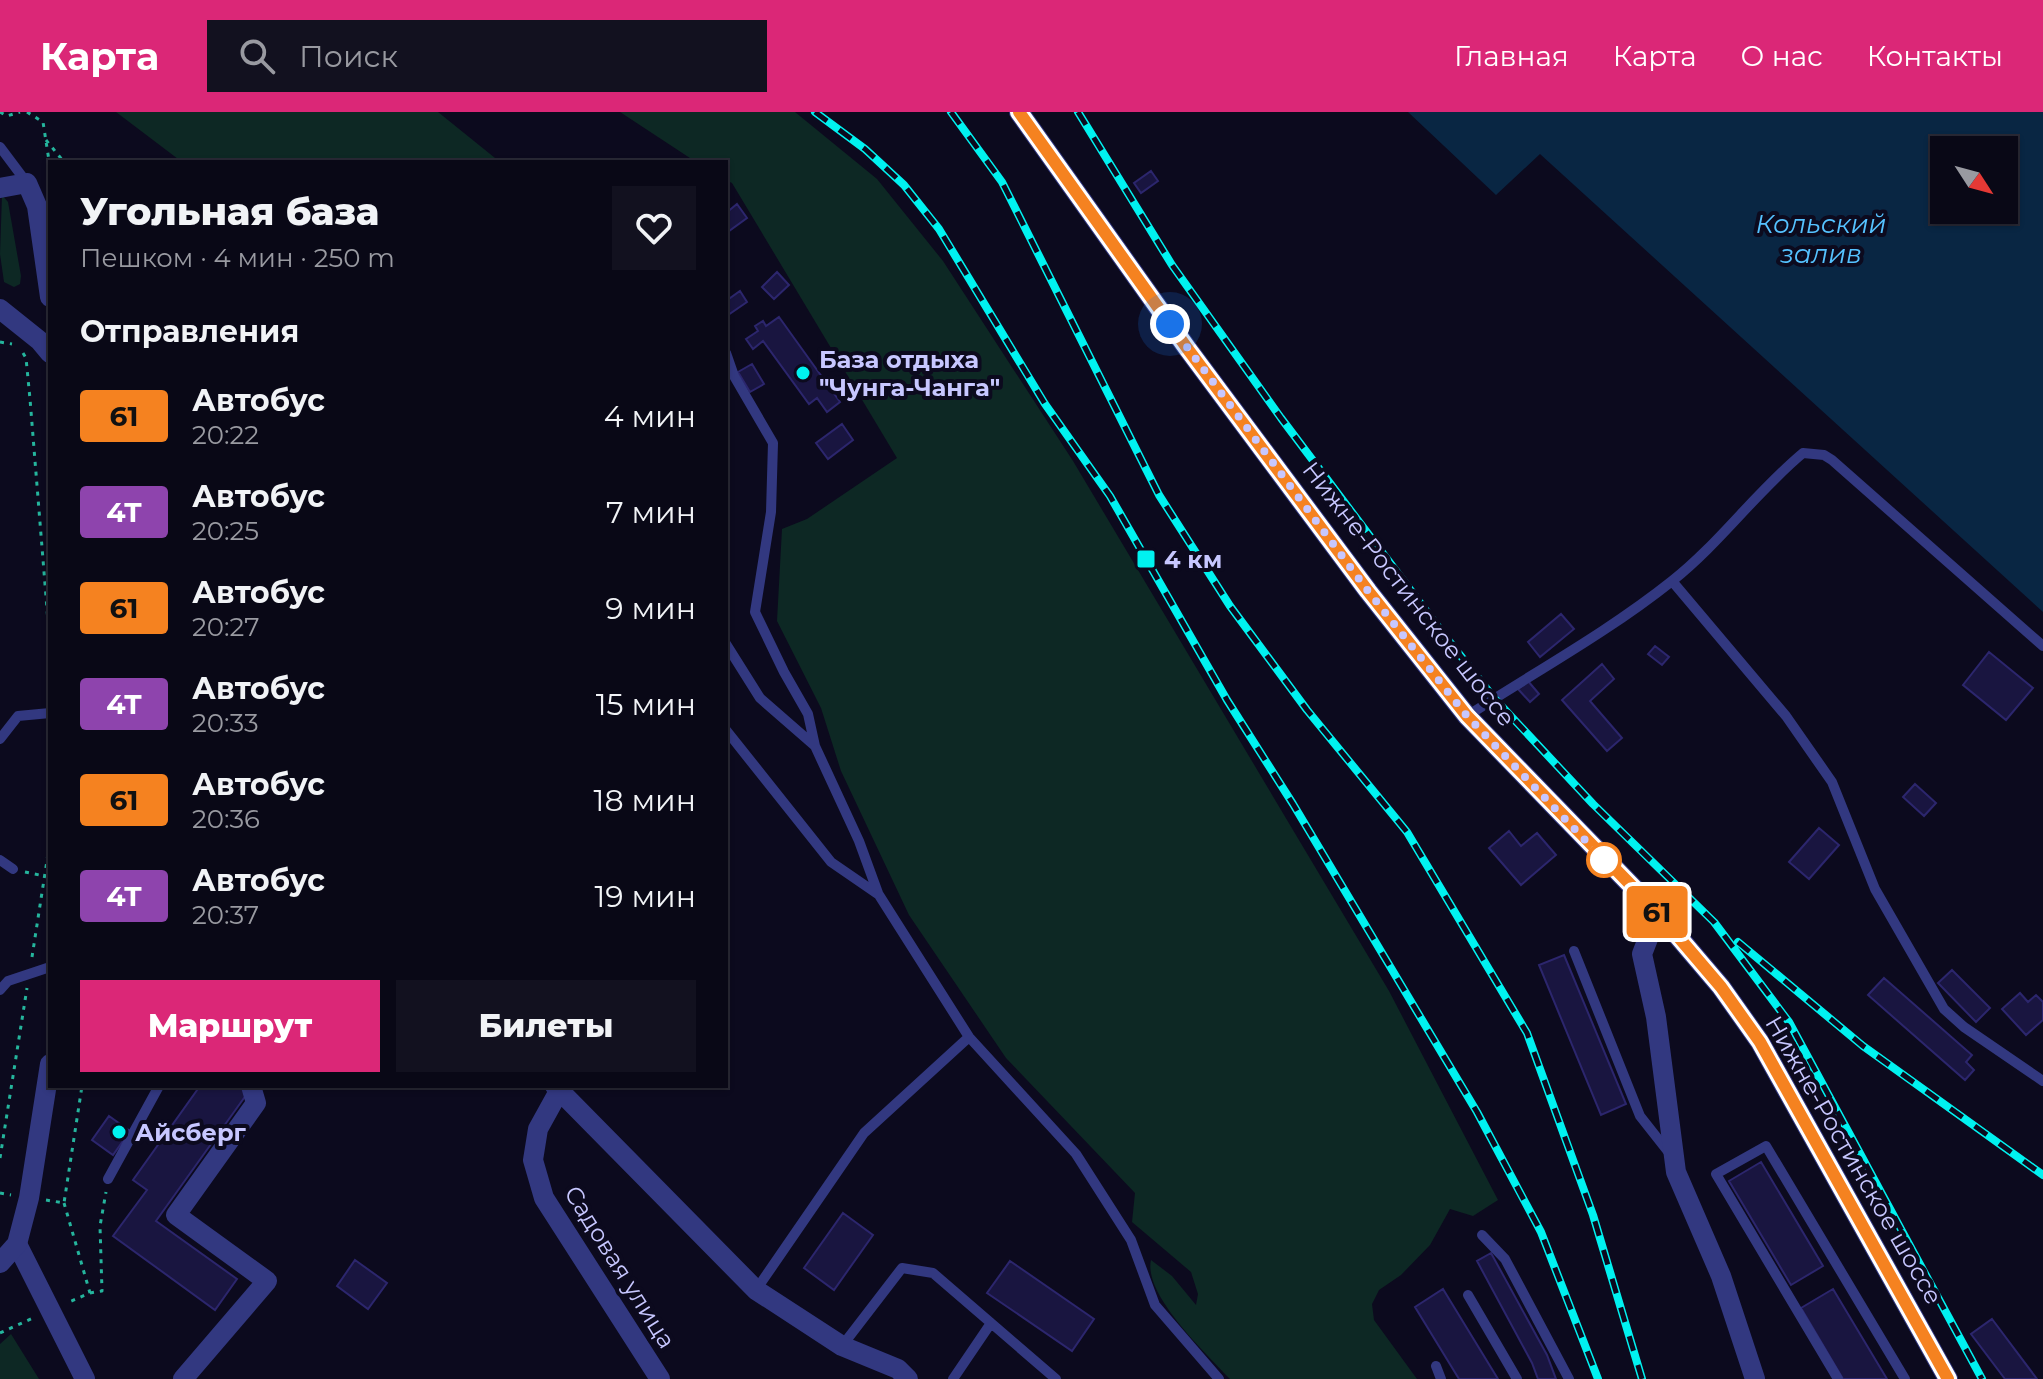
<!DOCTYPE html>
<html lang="ru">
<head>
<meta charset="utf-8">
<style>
	:root { --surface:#090816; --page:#12111f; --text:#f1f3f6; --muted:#999aa1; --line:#292935; --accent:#db2777 }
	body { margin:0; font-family:Montserrat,sans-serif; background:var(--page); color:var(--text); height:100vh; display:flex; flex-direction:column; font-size:30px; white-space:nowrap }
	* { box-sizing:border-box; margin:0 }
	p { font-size:26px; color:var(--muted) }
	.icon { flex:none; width:44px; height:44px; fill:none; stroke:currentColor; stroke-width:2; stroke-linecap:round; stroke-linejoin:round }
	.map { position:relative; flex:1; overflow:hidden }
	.sheet { position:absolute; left:48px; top:48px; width:680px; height:928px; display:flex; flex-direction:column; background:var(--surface); border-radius:0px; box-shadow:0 2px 6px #0004,0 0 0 2px var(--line) }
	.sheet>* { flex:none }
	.badge { padding:0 16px; border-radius:6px; font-size:28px; line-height:52px }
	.needle { width:52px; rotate:126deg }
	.fabs { position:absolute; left:1930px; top:24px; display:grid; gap:16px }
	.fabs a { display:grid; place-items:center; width:88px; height:88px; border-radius:0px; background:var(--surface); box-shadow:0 2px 6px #0004,0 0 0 2px var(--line); font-size:40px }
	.you { position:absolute; width:40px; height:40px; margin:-20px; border:6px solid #fff; border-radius:50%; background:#1a73e8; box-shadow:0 0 0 12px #1a73e833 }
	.map>.badge { position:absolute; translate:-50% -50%; box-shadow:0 0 0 4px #fff }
	h2 { padding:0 32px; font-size:30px; line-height:72px }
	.round { display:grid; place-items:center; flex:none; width:84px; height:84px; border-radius:0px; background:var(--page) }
	.overview { display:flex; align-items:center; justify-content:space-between; height:136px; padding:0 32px }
	h1 { font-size:38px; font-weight:800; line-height:60px }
	.action { display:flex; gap:16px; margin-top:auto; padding:16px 32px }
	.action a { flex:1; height:92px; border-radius:0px; background:var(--accent); color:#fff; font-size:32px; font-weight:800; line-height:92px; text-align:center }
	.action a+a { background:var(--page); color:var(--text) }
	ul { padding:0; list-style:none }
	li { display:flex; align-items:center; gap:24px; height:96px; padding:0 32px }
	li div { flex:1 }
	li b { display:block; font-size:30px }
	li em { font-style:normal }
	li .badge { min-width:88px; font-weight:700; text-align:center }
	header { display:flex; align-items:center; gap:48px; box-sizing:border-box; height:112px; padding:0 40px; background:var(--accent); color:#fff }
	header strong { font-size:38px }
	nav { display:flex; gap:44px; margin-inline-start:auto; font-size:28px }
	.search { width:560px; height:72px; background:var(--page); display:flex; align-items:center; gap:20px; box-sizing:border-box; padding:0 28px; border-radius:0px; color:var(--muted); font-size:30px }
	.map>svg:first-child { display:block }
	.green { fill:#0d2824 }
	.water { fill:#092643; fill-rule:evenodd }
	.building { fill:#191540; stroke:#2c266d; stroke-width:2 }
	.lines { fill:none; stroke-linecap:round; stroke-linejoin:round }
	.path { stroke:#25b59d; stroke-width:3; stroke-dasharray:4 6; stroke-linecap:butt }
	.service { stroke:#323880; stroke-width:10 }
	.minor { stroke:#323880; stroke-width:20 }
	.tertiary { stroke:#323880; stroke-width:20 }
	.rail-casing { stroke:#00f2f0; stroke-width:8 }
	.rail { stroke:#0c0a1e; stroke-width:5; stroke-dasharray:15; stroke-linecap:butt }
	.line-casing { stroke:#fff; stroke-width:18 }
	.line { stroke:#f58220; stroke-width:12 }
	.walk { stroke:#c7c7ff; stroke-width:8; stroke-dasharray:0 14.4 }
	.poi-dot { fill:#00f2f0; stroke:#0c0a1e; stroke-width:3 }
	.stop-dot { fill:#fff; stroke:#f58220; stroke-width:4 }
	.labels { text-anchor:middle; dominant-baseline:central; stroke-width:8; stroke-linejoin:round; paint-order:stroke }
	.poi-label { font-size:24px; font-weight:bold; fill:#c7c7ff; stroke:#0c0a1e; text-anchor:start }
	.street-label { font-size:24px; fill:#c7c7ff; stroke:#0c0a1e }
	.water-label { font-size:26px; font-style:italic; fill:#55c2ff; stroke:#0c0a1e }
</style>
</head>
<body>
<header>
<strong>Карта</strong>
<div class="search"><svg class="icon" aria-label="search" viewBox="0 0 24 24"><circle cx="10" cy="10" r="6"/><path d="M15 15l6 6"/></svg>Поиск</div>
<nav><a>Главная</a><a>Карта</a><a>О нас</a><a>Контакты</a></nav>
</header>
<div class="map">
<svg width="2043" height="1267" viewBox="0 0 2043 1267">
	<rect width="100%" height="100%" fill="#0c0a1e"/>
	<path class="green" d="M 116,0 L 438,0 L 500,50 L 182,50 Z
		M 620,0 L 795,0 L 877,67 L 943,149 L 1073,349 L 1389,879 L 1498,1088 L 1473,1104 L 1450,1097 L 1430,1133 L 1401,1163 L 1379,1178 L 1372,1192 L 1374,1208 L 1417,1267 L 1230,1267 C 1207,1242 1143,1183 1151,1148 L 1172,1164 L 1196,1193 L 1198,1182 L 1191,1160 L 1132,1110 L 1135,1081 L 1006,946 L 909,803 L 841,659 L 821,596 L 777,509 L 782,417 L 807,407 L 897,346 L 732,71 L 726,68 L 726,50 L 696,50 Z
		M 2,83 L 8,90 L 21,164 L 20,172 L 14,175 L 4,170 L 0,142 Z
		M 11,1222 L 39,1267 L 0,1267 L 0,1232 Z"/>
	<path class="water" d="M 1408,0 L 2043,0 L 2043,500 L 1540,42 L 1496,83 ZM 1944,38 L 2004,38 L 2004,98 L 1944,98 Z"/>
	<path class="building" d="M 1151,59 L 1158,69 L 1141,81 L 1134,71 Z
		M 737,92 L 747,106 L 729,119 L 726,115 L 726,101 Z
		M 777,160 L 789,173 L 774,187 L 762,175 Z
		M 740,179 L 747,190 L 728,203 L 726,189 Z
		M 779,205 L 840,290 L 827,300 L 817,286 L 809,292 L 763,229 L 753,237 L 746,227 L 758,219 L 755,214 L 763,209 L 766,214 Z
		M 752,252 L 764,272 L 750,280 L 738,260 Z
		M 842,312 L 853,328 L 828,347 L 816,331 Z
		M 1561,502 L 1574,517 L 1540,545 L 1528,530 Z
		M 1655,534 L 1669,545 L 1662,553 L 1648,542 Z
		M 1989,540 L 2033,576 L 2006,608 L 1963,573 Z
		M 1602,552 L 1614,567 L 1590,589 L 1622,626 L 1607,639 L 1562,588 Z
		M 1528,569 L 1539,582 L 1530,590 L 1518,577 Z
		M 1915,672 L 1936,691 L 1924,704 L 1903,685 Z
		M 1819,716 L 1839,733 L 1809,767 L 1789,750 Z
		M 1509,719 L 1521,734 L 1537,721 L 1556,743 L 1521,773 L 1489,736 Z
		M 1564,843 L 1626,992 L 1601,1003 L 1539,853 Z
		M 1952,858 L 1990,896 L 1976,910 L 1938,871 Z
		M 1884,866 L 1972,943 L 1966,950 L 1974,958 L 1965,968 L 1868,883 Z
		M 2020,881 L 2028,890 L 2036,883 L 2043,890 L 2043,908 L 2026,923 L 2002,897 Z
		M 200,974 L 242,974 L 249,979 L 156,1109 L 237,1167 L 215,1198 L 113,1124 L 147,1078 L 133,1068 Z
		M 109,1004 L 130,1019 L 113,1043 L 92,1028 Z
		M 1761,1050 L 1823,1154 L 1791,1173 L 1729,1069 Z
		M 843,1101 L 873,1123 L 834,1178 L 804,1156 Z
		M 1491,1141 L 1547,1243 L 1556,1267 L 1538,1267 L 1532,1251 L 1477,1149 Z
		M 355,1148 L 387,1171 L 368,1197 L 337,1174 Z
		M 1010,1149 L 1094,1207 L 1072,1239 L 987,1181 Z
		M 1443,1177 L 1498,1267 L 1459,1267 L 1415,1195 Z
		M 1833,1177 L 1887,1267 L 1843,1267 L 1801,1196 Z
		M 1992,1207 L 2037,1267 L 2005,1267 L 1971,1222 Z"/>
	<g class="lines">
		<path class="path" d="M 0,0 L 7,4 L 20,0
			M 27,0 L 43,10 L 50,55
			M 46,28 L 64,50
			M 0,230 L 12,232
			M 23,241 L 26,246 L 30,287 L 50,534
			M 25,760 L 44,764
			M 32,845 L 50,729
			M 0,1046 L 27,876
			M 0,1081 L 11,1083
			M 46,1088 L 64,1091 L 82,974
			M 64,1091 L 90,1181 L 69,1190
			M 90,1181 L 102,1179 L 100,1114 L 106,1080
			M 0,1221 L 33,1206"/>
		<path class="service" d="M 0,35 L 27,71
			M 726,241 L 734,264 L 773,331 L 771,400 L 755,500 L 784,560 L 808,602 L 815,634
			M 1672,469 L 1786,604 L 1832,670 L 1875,777 L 1944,897 L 1964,915 L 2043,969
			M 726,532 L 760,586 L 815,634 L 859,729 L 878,781
			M 1467,604 C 1535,560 1608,520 1672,469 C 1720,431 1756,380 1803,341 L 1824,343 L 1832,348 L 2043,534
			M 726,618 L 831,750 L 879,783 L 969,925 L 1076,1042 L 1131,1128 L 1155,1193 L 1219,1267
			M 0,627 L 18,604 L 50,601
			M 0,748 L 13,757
			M 1574,839 L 1640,1004 L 1670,1042
			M 0,878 L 8,869 L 50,855
			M 108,1067 L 159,974
			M 1482,1123 L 1505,1147 L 1569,1267
			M 756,1178 L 864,1021 L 969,925
			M 1468,1183 L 1517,1267
			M 842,1234 L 902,1156 L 933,1161 L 1056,1267
			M 1436,1254 L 1441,1267
			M 953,1267 L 991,1211
			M 1838,1267 L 1716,1062 L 1766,1034 L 1905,1267"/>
		<path class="minor" d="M 1658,801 L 1642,842 L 1656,905 L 1676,1060 L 1721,1164 L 1755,1267
			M 555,974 L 756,1178 L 842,1234 L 898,1257 L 908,1267
			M 559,979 L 538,1017 L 533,1048 L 544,1086 L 660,1267
			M 17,1132 L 85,1267
			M 183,1267 L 267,1169 L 176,1103 L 256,991 L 251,974"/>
		<path class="tertiary" d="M 1019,0 L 1187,236 L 1368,479 L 1467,604 L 1658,801 L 1721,875 L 1760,930 L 1948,1267
			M 0,76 L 27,71 L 37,94 L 50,185
			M 0,197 L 40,229 L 50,241
			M 0,1151 L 17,1132 L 29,1086 L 50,952"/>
		<defs>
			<path id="rail" d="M 815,0 L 865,37 L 904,73 L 939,117 L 1045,292 L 1110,384 L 1227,588 L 1293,692 L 1477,1000 L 1541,1120 L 1598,1267
				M 951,0 L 1002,70 L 1159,383 L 1230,494 L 1307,598 L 1407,720 L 1527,921 L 1593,1103 L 1642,1267
				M 1078,0 L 1172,153 L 1281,306 L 1445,524 L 1494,586 L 1593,692 L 1714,810 L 1789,910 L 1982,1267
				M 1738,830 L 1863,934 L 2043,1063"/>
		</defs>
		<use href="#rail" class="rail-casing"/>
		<use href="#rail" class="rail"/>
	</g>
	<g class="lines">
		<defs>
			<path id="line" d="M 1019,0 L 1187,236 L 1368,479 L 1467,604 L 1658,801 L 1721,875 L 1760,930 L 1948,1267"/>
		</defs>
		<use href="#line" class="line-casing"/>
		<use href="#line" class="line"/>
		<path class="walk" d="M 1170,212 L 1368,479 L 1467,604 L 1604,748"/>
	</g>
	<g class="poi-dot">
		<circle cx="803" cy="261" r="8"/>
		<rect x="1136" y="437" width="20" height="20" rx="4"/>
		<circle cx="119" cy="1020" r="8"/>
	</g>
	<circle class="stop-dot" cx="1604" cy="748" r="16"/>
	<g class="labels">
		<g class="poi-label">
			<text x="819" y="247">База отдыха<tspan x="819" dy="28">"Чунга-Чанга"</tspan></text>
			<text x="1164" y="447">4 км</text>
			<text x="135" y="1020">Айсберг</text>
		</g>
		<g class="street-label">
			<text transform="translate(1409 482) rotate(52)">Нижне-Ростинское шоссе</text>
			<text transform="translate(1854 1048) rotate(60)">Нижне-Ростинское шоссе</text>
			<text transform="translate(620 1155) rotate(58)">Садовая улица</text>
		</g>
		<g class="water-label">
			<text x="1821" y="112">Кольский<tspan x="1821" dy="30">залив</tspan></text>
		</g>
	</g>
</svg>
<div class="fabs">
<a><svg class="needle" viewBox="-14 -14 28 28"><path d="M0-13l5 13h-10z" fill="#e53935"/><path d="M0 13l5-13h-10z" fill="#999aa1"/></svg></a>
</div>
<div class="you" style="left:1170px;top:212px"></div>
<b class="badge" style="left:1657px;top:800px;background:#f58220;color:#111">61</b>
<section class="sheet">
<div class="overview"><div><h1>Угольная база</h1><p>Пешком · 4 мин · 250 m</p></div><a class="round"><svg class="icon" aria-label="heart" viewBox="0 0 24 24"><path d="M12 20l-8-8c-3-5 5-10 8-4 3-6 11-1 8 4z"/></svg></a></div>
<h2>Отправления</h2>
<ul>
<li><span class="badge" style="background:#f58220;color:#111">61</span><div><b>Автобус</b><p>20:22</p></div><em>4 мин</em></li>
<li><span class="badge" style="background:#8e44ad;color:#fff">4Т</span><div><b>Автобус</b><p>20:25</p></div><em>7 мин</em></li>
<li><span class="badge" style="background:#f58220;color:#111">61</span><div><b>Автобус</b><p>20:27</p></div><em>9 мин</em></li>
<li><span class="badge" style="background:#8e44ad;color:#fff">4Т</span><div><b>Автобус</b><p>20:33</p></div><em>15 мин</em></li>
<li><span class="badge" style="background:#f58220;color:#111">61</span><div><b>Автобус</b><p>20:36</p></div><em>18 мин</em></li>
<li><span class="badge" style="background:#8e44ad;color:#fff">4Т</span><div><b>Автобус</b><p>20:37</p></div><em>19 мин</em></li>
</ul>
<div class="action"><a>Маршрут</a><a>Билеты</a></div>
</section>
</div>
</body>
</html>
